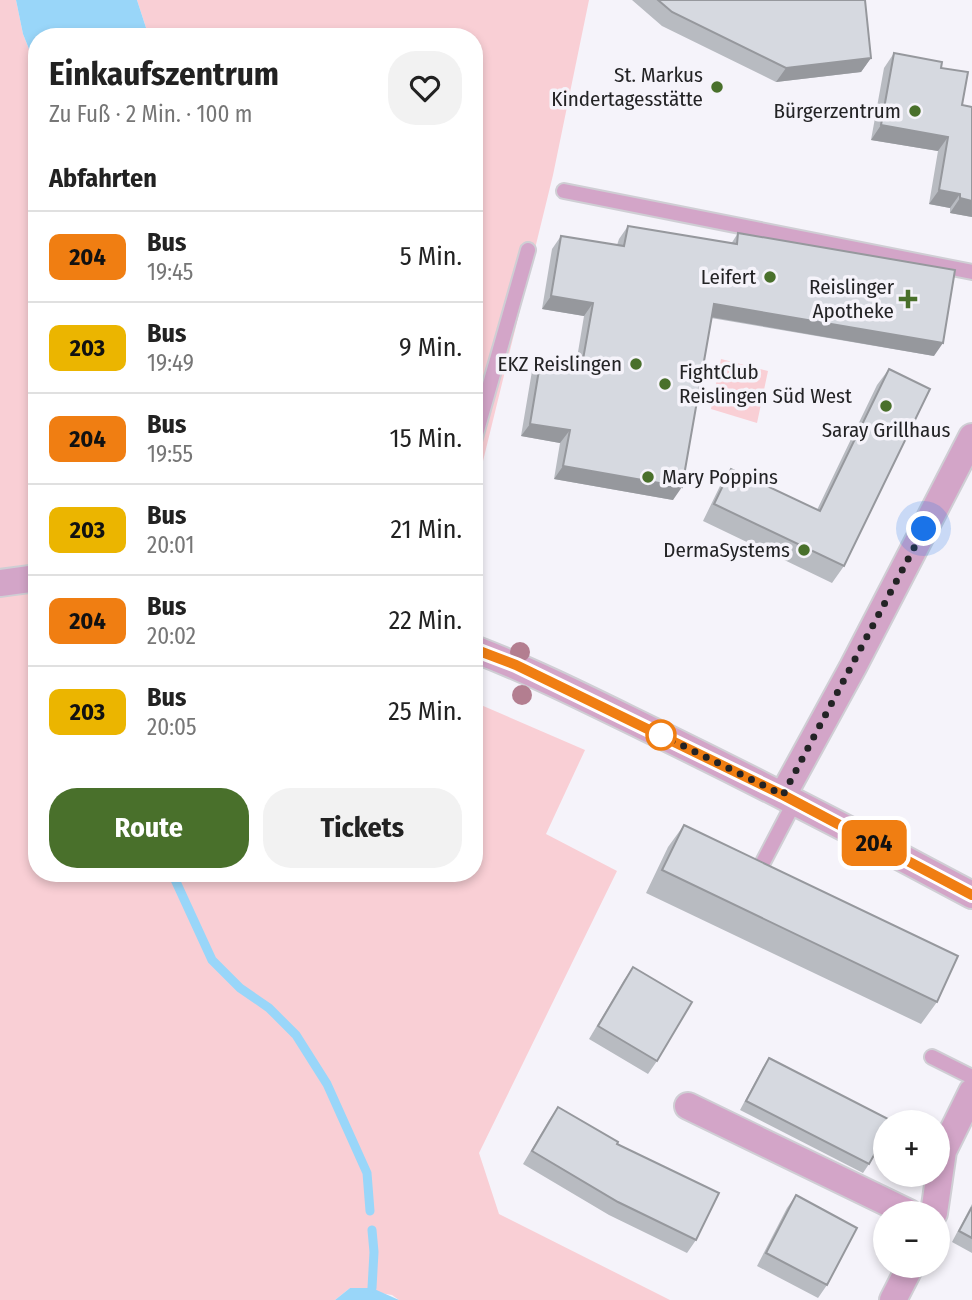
<!DOCTYPE html>
<html lang="de">
<head>
<meta charset="utf-8">
<style>
	:root { --surface:#fff; --page:#f2f2f2; --text:#222; --muted:#767676; --line:#e0e0e0; --accent:#49702b }
	body { margin:0; font-family:"Fira Sans Condensed",sans-serif; background:var(--page); color:var(--text); height:100vh; display:flex; flex-direction:column; font-size:26px; white-space:nowrap }
	* { box-sizing:border-box; margin:0 }
	p { font-size:23px; color:var(--muted) }
	.icon { flex:none; width:38px; height:38px; fill:none; stroke:currentColor; stroke-width:2; stroke-linecap:round; stroke-linejoin:round }
	.map { position:relative; flex:1; overflow:hidden }
	.panel { position:absolute; left:28px; top:28px; width:455px; height:854px; display:flex; flex-direction:column; background:var(--surface); border-radius:28px; box-shadow:0 4px 10px #0003 }
	.panel>* { flex:none }
	.badge { padding:0 14px; border-radius:10px; font-size:24px; line-height:46px }
	.controls { position:absolute; left:873px; top:1110px; display:grid; gap:14px }
	.controls a { display:grid; place-items:center; width:77px; height:77px; border-radius:50%; background:var(--surface); box-shadow:0 4px 10px #0003; font-size:35px }
	.you { position:absolute; width:35px; height:35px; margin:-18px; border:5px solid #fff; border-radius:50%; background:#1a73e8; box-shadow:0 0 0 10px #1a73e833 }
	.map>.badge { position:absolute; translate:-50% -50%; box-shadow:0 0 0 4px #fff }
	h2 { padding:0 21px; font-size:26px; line-height:63px }
	.round { display:grid; place-items:center; flex:none; width:74px; height:74px; border-radius:28px; background:var(--page) }
	.summary { display:flex; align-items:center; justify-content:space-between; height:119px; padding:0 21px }
	h1 { font-size:33px; font-weight:700; line-height:52px }
	.action { display:flex; gap:14px; margin-top:auto; padding:14px 21px }
	.action a { flex:1; height:80px; border-radius:28px; background:var(--accent); color:#fff; font-size:28px; font-weight:700; line-height:80px; text-align:center }
	.action a+a { background:var(--page); color:var(--text) }
	ul { padding:0; list-style:none }
	li { display:flex; align-items:center; gap:21px; height:91px; padding:0 21px; border-top:2px solid var(--line) }
	li div { flex:1 }
	li b { display:block; font-size:26px }
	li em { font-style:normal }
	li .badge { min-width:77px; font-weight:700; text-align:center }
	.map>svg:first-child { display:block }
	.green { fill:#f9cfd5 }
	.water { fill:#99d6f9 }
	.lines { fill:none; stroke-linecap:round; stroke-linejoin:round }
	.stream { stroke:#99d6f9; stroke-width:9 }
	.service-casing { stroke:#cfced4; stroke-width:18 }
	.minor-casing { stroke:#cfced4; stroke-width:30 }
	.service { stroke:#d3a5c8; stroke-width:14 }
	.minor { stroke:#d3a5c8; stroke-width:26 }
	.tree { fill:#b37e90 }
	.wall { fill:#b8bbc1 }
	.shaded-wall { fill:#96989d }
	.building { fill:#d6d9e0; stroke:#96989d; stroke-width:2 }
	.line-casing { stroke:#fff; stroke-width:16 }
	.line { stroke:#f07e12; stroke-width:10 }
	.walk { stroke:#232325; stroke-width:7; stroke-dasharray:0 12.6 }
	.poi-dot { fill:#49702b; stroke:#f5f3fa; stroke-width:2.5 }
	.stop-dot { fill:#fff; stroke:#f07e12; stroke-width:3.5 }
	.labels { text-anchor:middle; dominant-baseline:central; stroke-width:7; stroke-linejoin:round; paint-order:stroke }
	.poi-label { font-size:21px; fill:#232325; stroke:#f5f3fa; text-anchor:end }
</style>
</head>
<body>
<div class="map">
<svg width="972" height="1300" viewBox="0 0 972 1300">
	<rect width="100%" height="100%" fill="#f5f3fa"/>
	<path class="green" d="M 0,0 L 16,0 L 23,34 L 37,69 L 37,873 L 474,873 L 474,702 L 585,750 L 546,834 L 617,871 L 479,1153 L 499,1214 L 670,1300 L 399,1300 L 392,1295 L 350,1288 L 335,1300 L 0,1300 Z
		M 137,0 L 589,0 L 553,175 L 483,461 L 474,483 L 474,37 L 149,37 Z
		M 721,359 L 768,371 L 757,423 L 711,409 Z"/>
	<path class="water" d="M 16,0 L 137,0 L 149,37 L 37,37 L 37,69 L 23,34 Z
		M 350,1288 L 372,1288 L 399,1300 L 335,1300 Z"/>
	<g class="lines">
		<path class="stream" d="M 172,873 L 212,960 L 240,988 L 269,1008 L 296,1035 L 327,1084 L 367,1173 L 370,1211
			M 372,1230 L 374,1252 L 372,1288"/>
		<defs>
			<path id="service" d="M 564,191 L 972,272
				M 474,441 L 528,250
				M 760,868 L 795,801
				M 932,1057 L 972,1077"/>
			<path id="minor" d="M 0,583 L 37,578
				M 474,649 C 539,674 601,706 663,736 C 767,787 870,840 972,895
				M 783,795 L 853,667 L 972,437
				M 688,1106 L 909,1213
				M 934,1213 L 943,1151 L 972,1092
				M 893,1300 L 911,1265"/>
		</defs>
		<use href="#service" class="service-casing"/>
		<use href="#minor" class="minor-casing"/>
		<use href="#service" class="service"/>
		<use href="#minor" class="minor"/>
	</g>
	<g class="tree">
		<circle cx="520" cy="652" r="10"/>
		<circle cx="522" cy="695" r="10"/>
	</g>
	<path class="wall" d="M 632,0 L 865,0 L 871,58 L 861,72 L 776,82 L 662,26 Z
		M 894,53 L 941,68 L 962,105 L 972,107 L 972,217 L 950,213 L 950,208 L 929,204 L 938,151 L 871,140 L 884,68 Z
		M 628,226 L 731,244 L 738,233 L 934,356 L 711,318 L 673,500 L 554,479 L 560,443 L 521,436 L 532,371 L 541,358 L 576,364 L 584,316 L 542,309 L 552,249 L 561,236 L 617,245 L 619,239 Z
		M 889,369 L 844,566 L 832,583 L 703,521 L 720,486 L 731,469 L 817,510 L 877,385 Z
		M 684,825 L 937,1002 L 921,1024 L 646,893 L 668,847 Z
		M 633,967 L 657,1061 L 648,1074 L 589,1039 L 624,980 Z
		M 769,1058 L 869,1164 L 863,1173 L 740,1110 L 763,1067 Z
		M 558,1107 L 617,1144 L 696,1240 L 687,1253 L 609,1215 L 523,1164 L 549,1120 Z
		M 796,1195 L 827,1285 L 818,1298 L 757,1266 L 787,1208 Z
		M 972,1204 L 972,1253 L 952,1242 Z"/>
	<path class="shaded-wall" d="M 871,58 L 861,72 L 776,82 L 786,68 Z
		M 881,125 L 948,137 L 938,151 L 871,140 Z
		M 939,190 L 960,194 L 950,208 L 929,204 Z
		M 960,198 L 972,201 L 972,217 L 950,213 Z
		M 551,296 L 593,303 L 584,316 L 542,309 Z
		M 714,304 L 943,343 L 934,356 L 705,316 Z
		M 530,424 L 570,430 L 560,443 L 521,436 Z
		M 563,466 L 682,487 L 673,500 L 554,479 Z"/>
	<path class="building" d="M 658,0 L 865,0 L 871,58 L 786,68 L 672,12 Z
		M 894,53 L 942,62 L 941,68 L 968,72 L 962,105 L 972,107 L 972,201 L 960,198 L 960,194 L 939,190 L 948,137 L 881,125 Z
		M 628,226 L 737,244 L 738,233 L 955,270 L 943,343 L 714,304 L 682,487 L 563,466 L 570,430 L 530,424 L 541,358 L 582,365 L 593,303 L 551,296 L 561,236 L 624,246 Z
		M 889,369 L 930,389 L 844,566 L 714,504 L 731,469 L 820,511 Z
		M 684,825 L 958,956 L 937,1002 L 662,870 Z
		M 633,967 L 692,1002 L 657,1061 L 598,1026 Z
		M 769,1058 L 892,1121 L 886,1122 L 886,1134 L 869,1164 L 746,1101 Z
		M 558,1107 L 618,1142 L 617,1144 L 719,1193 L 696,1240 L 618,1202 L 532,1151 Z
		M 796,1195 L 857,1228 L 827,1285 L 766,1253 Z
		M 972,1207 L 972,1238 L 959,1231 Z"/>
	<g class="lines">
		<defs>
			<path id="line" d="M 474,649 L 516,665 L 783,795 L 972,895"/>
		</defs>
		<use href="#line" class="line-casing"/>
		<use href="#line" class="line"/>
		<path class="walk" d="M 661,735 L 783,795 L 924,529"/>
	</g>
	<g class="poi-dot">
		<circle cx="717" cy="87" r="7"/>
		<circle cx="915" cy="111" r="7"/>
		<circle cx="770" cy="277" r="7"/>
		<path d="M904.5 288.5h7v7h7v7h-7v7h-7v-7h-7v-7h7z"/>
		<circle cx="636" cy="364" r="7"/>
		<circle cx="665" cy="384" r="7"/>
		<circle cx="886" cy="406" r="7"/>
		<circle cx="648" cy="477" r="7"/>
		<circle cx="804" cy="550" r="7"/>
	</g>
	<circle class="stop-dot" cx="661" cy="735" r="14"/>
	<g class="labels">
		<g class="poi-label">
			<text x="703" y="75">St. Markus<tspan x="703" dy="24">Kindertagesstätte</tspan></text>
			<text x="901" y="111">Bürgerzentrum</text>
			<text x="756" y="277">Leifert</text>
			<text x="894" y="287">Reislinger<tspan x="894" dy="24">Apotheke</tspan></text>
			<text x="622" y="364">EKZ Reislingen</text>
			<text x="679" y="372" text-anchor="start">FightClub<tspan x="679" dy="24">Reislingen Süd West</tspan></text>
			<text x="886" y="430" text-anchor="middle">Saray Grillhaus</text>
			<text x="662" y="477" text-anchor="start">Mary Poppins</text>
			<text x="790" y="550">DermaSystems</text>
		</g>
	</g>
</svg>
<div class="controls">
<a>+</a>
<a>−</a>
</div>
<div class="you" style="left:924px;top:529px"></div>
<b class="badge" style="left:874px;top:843px;background:#f07e12;color:#111">204</b>
<section class="panel">
<div class="summary"><div><h1>Einkaufszentrum</h1><p>Zu Fuß · 2 Min. · 100 m</p></div><a class="round"><svg class="icon" aria-label="heart" viewBox="0 0 24 24"><path d="M12 20l-8-8c-3-5 5-10 8-4 3-6 11-1 8 4z"/></svg></a></div>
<h2>Abfahrten</h2>
<ul>
<li><span class="badge" style="background:#f07e12;color:#111">204</span><div><b>Bus</b><p>19:45</p></div><em>5 Min.</em></li>
<li><span class="badge" style="background:#ebb500;color:#111">203</span><div><b>Bus</b><p>19:49</p></div><em>9 Min.</em></li>
<li><span class="badge" style="background:#f07e12;color:#111">204</span><div><b>Bus</b><p>19:55</p></div><em>15 Min.</em></li>
<li><span class="badge" style="background:#ebb500;color:#111">203</span><div><b>Bus</b><p>20:01</p></div><em>21 Min.</em></li>
<li><span class="badge" style="background:#f07e12;color:#111">204</span><div><b>Bus</b><p>20:02</p></div><em>22 Min.</em></li>
<li><span class="badge" style="background:#ebb500;color:#111">203</span><div><b>Bus</b><p>20:05</p></div><em>25 Min.</em></li>
</ul>
<div class="action"><a>Route</a><a>Tickets</a></div>
</section>
</div>
</body>
</html>
